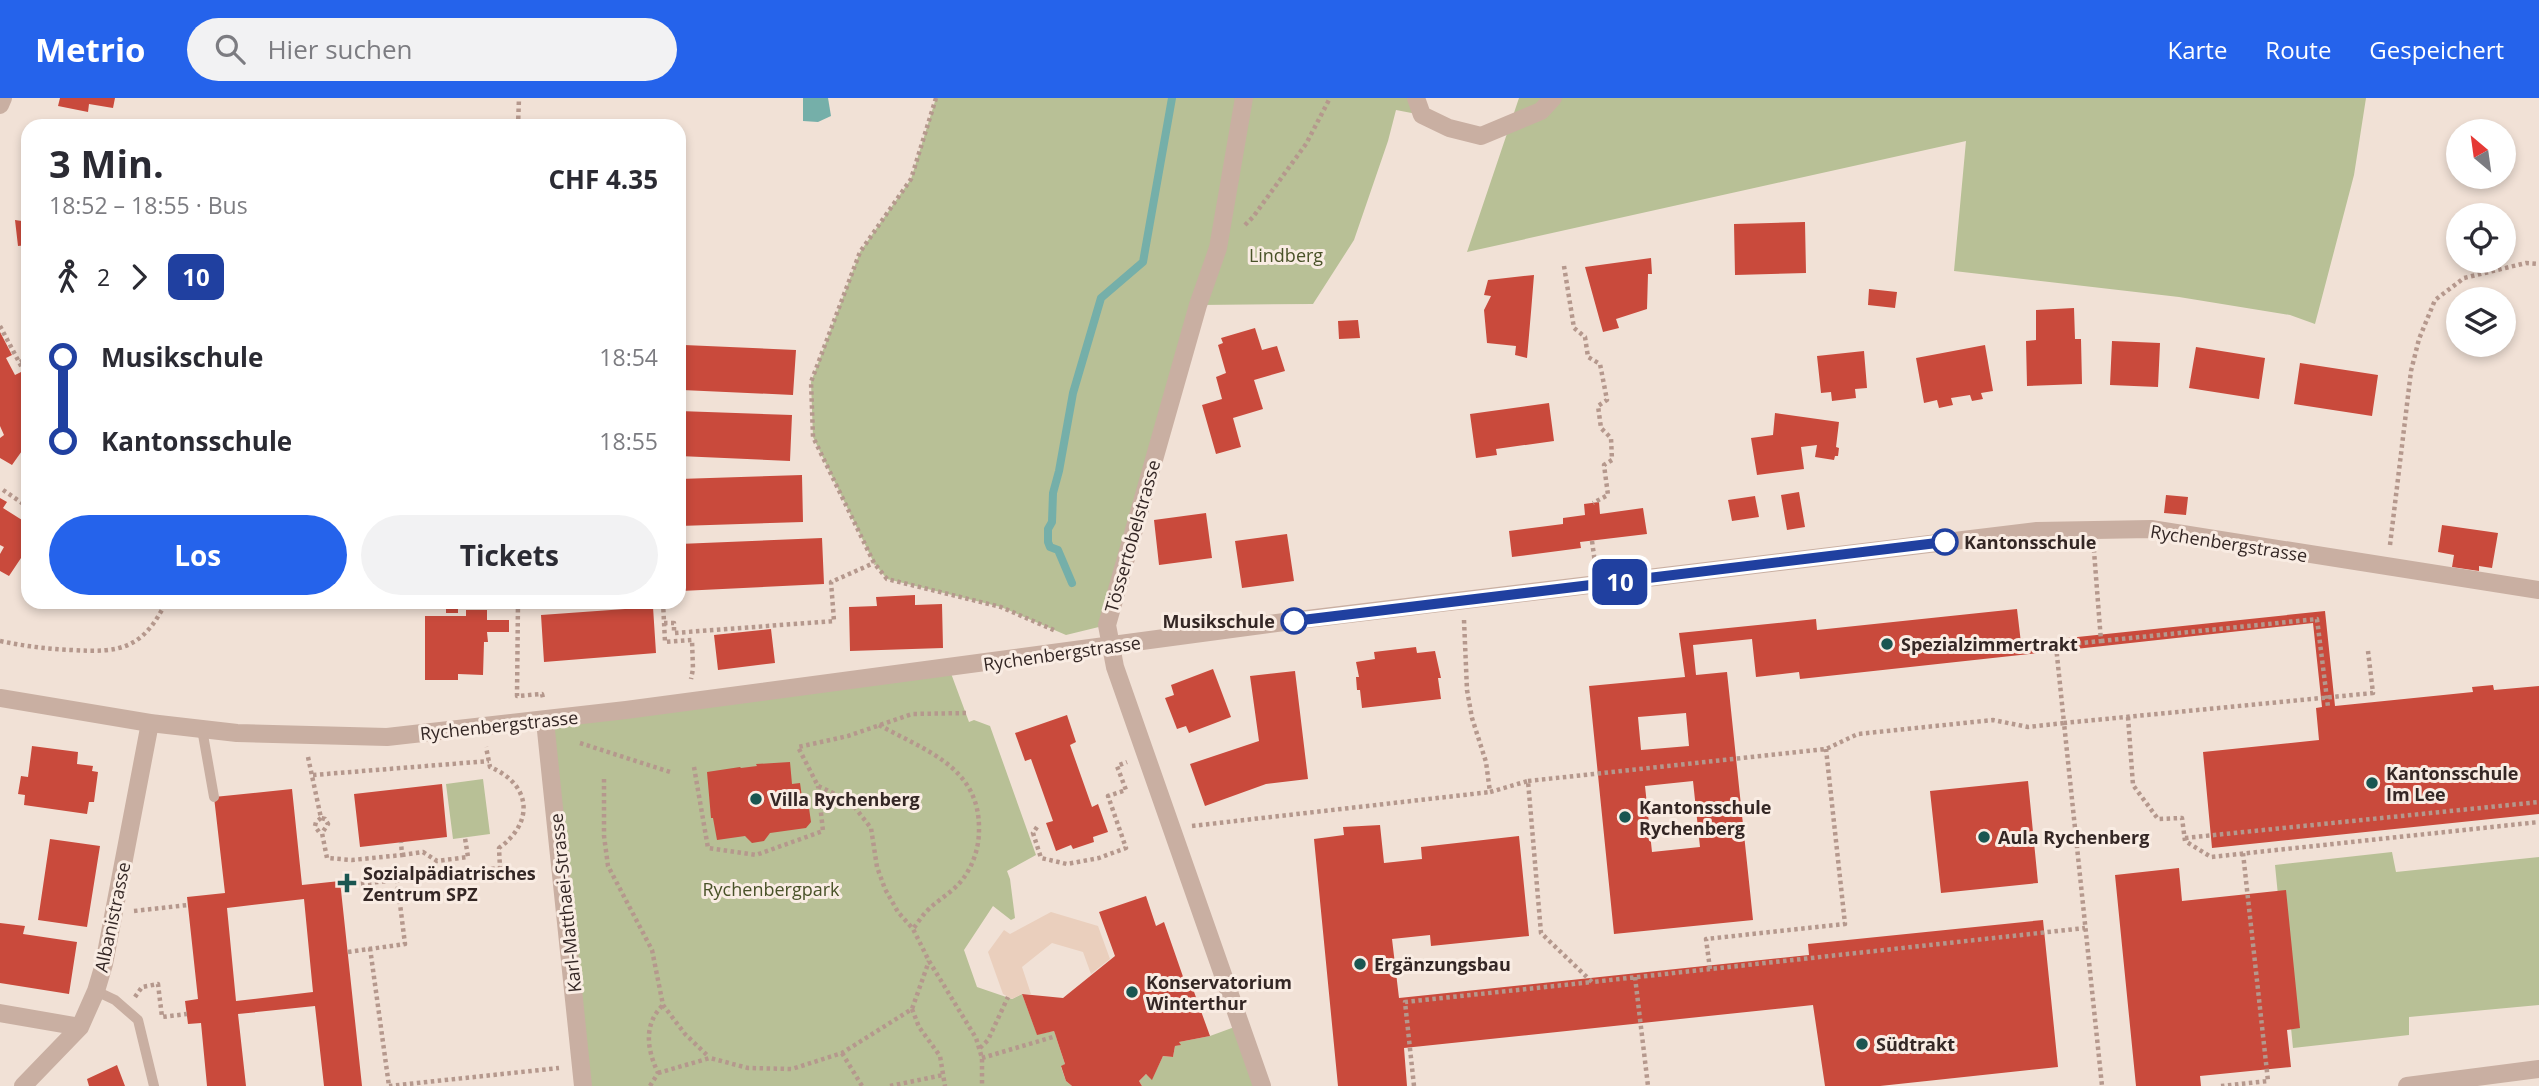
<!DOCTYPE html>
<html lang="de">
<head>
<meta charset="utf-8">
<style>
	:root { --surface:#fff; --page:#f2f2f3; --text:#2b2b33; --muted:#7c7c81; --accent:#2563eb }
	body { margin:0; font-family:"Open Sans",sans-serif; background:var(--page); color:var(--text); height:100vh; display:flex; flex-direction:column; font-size:26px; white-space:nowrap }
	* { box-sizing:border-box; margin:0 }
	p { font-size:23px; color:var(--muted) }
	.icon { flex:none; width:38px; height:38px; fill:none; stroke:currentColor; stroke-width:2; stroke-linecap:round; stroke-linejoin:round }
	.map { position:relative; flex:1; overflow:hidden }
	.drawer { position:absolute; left:21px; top:21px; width:665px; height:490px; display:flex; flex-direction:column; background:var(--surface); border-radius:21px; box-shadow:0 4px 10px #0003 }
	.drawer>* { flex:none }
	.badge { padding:0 14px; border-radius:10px; font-size:24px; line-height:46px }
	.needle { width:46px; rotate:331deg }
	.controls { position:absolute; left:2446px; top:21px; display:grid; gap:14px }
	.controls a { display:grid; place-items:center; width:70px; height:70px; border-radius:50%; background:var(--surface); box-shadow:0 4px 10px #0003; font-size:35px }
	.map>.badge { position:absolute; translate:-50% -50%; box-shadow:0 0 0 4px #fff }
	.legs { display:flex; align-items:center; gap:10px; height:77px; padding:0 28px; font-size:23px }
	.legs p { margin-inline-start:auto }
	.summary { display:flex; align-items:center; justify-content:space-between; height:119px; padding:0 28px }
	h1 { font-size:38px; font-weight:700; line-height:52px }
	.button { display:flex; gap:14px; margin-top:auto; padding:14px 28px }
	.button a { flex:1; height:80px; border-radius:42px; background:var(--accent); color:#fff; font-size:28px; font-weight:700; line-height:80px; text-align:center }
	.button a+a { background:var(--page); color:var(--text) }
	ul { padding:0 28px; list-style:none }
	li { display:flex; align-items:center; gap:24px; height:84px; font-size:26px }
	li i { display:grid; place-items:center; width:10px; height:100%; margin:0 9px; background:currentColor }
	li i::after { content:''; width:18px; height:18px; margin:-9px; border:5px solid; border-radius:50%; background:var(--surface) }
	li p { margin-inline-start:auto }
	li:first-child i { background:linear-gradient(#0000 50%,currentColor 0) }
	li:last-child i { background:linear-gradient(currentColor 50%,#0000 0) }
	header { display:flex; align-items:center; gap:42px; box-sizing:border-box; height:98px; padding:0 35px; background:var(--accent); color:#fff }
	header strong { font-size:33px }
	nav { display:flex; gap:38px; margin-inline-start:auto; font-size:24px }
	.search { width:490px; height:63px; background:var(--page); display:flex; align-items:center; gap:18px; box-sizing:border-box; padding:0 24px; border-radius:38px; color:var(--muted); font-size:26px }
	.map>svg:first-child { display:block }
	.green { fill:#b8c096 }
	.plaza { fill:#eacfbd }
	.water { fill:#75afa9 }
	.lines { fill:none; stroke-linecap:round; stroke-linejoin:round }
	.stream { stroke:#75afa9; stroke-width:8 }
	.building { fill:#c94a3c; fill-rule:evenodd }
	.path { stroke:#b5988d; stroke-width:4.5; stroke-dasharray:3.5 3.5; stroke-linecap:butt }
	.service { stroke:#c9afa2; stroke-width:10 }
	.minor { stroke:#c9afa2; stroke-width:18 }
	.tertiary { stroke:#c9afa2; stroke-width:18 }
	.line-1-casing { stroke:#fff; stroke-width:16 }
	.line-1 { stroke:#2040a0; stroke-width:10 }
	.stop-1-dot { fill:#fff; stroke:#2040a0; stroke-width:3.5 }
	.poi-dot { fill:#1a5651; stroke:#f9ece3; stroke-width:2.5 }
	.labels { text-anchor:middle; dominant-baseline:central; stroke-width:6; stroke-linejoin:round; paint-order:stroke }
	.park-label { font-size:18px; fill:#495228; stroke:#f9ece3 }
	.street-label { font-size:18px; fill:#342725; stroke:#f9ece3 }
	.stop-label { font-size:18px; font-weight:bold; fill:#342725; stroke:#f9ece3; text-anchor:start }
	.poi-label { font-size:18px; font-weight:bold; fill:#342725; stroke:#f9ece3; text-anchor:start }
</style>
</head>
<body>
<header>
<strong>Metrio</strong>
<div class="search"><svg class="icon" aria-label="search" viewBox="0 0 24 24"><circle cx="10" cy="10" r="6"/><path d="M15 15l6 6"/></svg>Hier suchen</div>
<nav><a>Karte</a><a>Route</a><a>Gespeichert</a></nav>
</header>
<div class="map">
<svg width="2539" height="988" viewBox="0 0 2539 988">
	<rect width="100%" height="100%" fill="#f1e1d6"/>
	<path class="green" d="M 936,0 L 1425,0 L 1422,17 L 1396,12 L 1388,43 L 1354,142 L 1313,206 L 1198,207 L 1107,527 L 1066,537 L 1001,509 L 887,481 L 874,465 L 813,339 L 811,284 L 860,154 L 911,81 Z
		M 1519,0 L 2366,0 L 2354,77 L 2315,226 L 2290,217 L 2179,199 L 1954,173 L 1966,43 L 1467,154 Z
		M 949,570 L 969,624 L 974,622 L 990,628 L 1036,757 L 1007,773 L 1010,781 L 1015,820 L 1011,822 L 993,808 L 964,852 L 977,889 L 1012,901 L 1022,896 L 1037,936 L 1054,933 L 1065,966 L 1061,969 L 1066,983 L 1072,988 L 583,988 L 545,623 Z
		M 483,681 L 490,736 L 453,741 L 446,686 Z
		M 2392,754 L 2396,774 L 2539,759 L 2539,907 L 2409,919 L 2409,937 L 2293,950 L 2275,767 Z
		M 1240,927 L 1262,988 L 1142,988 L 1139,983 L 1146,976 L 1152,981 L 1163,958 L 1173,959 L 1175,948 L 1180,947 L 1179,944 L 1210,938 Z"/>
	<path class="plaza" d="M 1051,814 L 1098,828 L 1110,861 L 1091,876 L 1083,854 L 1052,845 L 1022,869 L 1031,896 L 1022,896 L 1012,901 L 1003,896 L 988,854 L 1004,832 L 1010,836 Z"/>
	<path class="water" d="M 803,0 L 828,0 L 831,18 L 818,24 L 803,23 Z"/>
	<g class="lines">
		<path class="stream" d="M 1072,485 L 1058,452 L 1050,449 L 1048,444 L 1048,431 L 1052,424 L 1053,395 L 1059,373 L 1073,295 L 1101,200 L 1143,164 L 1172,0"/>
	</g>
	<path class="building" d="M 60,0 L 115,0 L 113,10 L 89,6 L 88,14 L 58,8 Z
		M 15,122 L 28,124 L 28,147 L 18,148 Z
		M 1805,124 L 1806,175 L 1735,177 L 1734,126 Z
		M 1651,160 L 1652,176 L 1648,176 L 1647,211 L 1616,221 L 1619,230 L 1603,234 L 1585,169 Z
		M 1534,177 L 1531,214 L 1527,260 L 1515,257 L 1516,248 L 1487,245 L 1484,212 L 1491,198 L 1484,197 L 1488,182 Z
		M 1869,191 L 1897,194 L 1895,210 L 1868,207 Z
		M 2074,210 L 2075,241 L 2081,241 L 2082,286 L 2027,288 L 2026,243 L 2036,242 L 2036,212 Z
		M 1358,222 L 1360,240 L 1339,241 L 1338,223 Z
		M 1255,230 L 1262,252 L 1277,248 L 1285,273 L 1254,282 L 1263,311 L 1233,320 L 1241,349 L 1216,356 L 1202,307 L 1222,301 L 1216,279 L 1226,275 L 1218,247 L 1223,245 L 1221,240 Z
		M 0,234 L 12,257 L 6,260 L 15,277 L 21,274 L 28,288 L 28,295 L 25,297 L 28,302 L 28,352 L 24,350 L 12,367 L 0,360 L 0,340 L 4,337 L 0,328 Z
		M 2112,243 L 2160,245 L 2158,289 L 2110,287 Z
		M 684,247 L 796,252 L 793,297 L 682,292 Z
		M 1985,247 L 1993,293 L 1981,295 L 1983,301 L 1972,303 L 1970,297 L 1951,300 L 1953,307 L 1939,310 L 1937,302 L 1924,305 L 1916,260 Z
		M 2196,249 L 2265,260 L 2259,301 L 2189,290 Z
		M 1864,253 L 1867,290 L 1855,291 L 1856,300 L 1832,303 L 1831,294 L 1821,295 L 1817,258 Z
		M 2300,265 L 2378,277 L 2372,318 L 2294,306 Z
		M 1549,305 L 1554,343 L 1496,351 L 1497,357 L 1476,360 L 1470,316 Z
		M 679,313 L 792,317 L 790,363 L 679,358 Z
		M 1775,315 L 1839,324 L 1836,349 L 1839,350 L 1838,358 L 1835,358 L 1834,362 L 1815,359 L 1817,347 L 1801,349 L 1804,371 L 1757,377 L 1751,340 L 1773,337 Z
		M 802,377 L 803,424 L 679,428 L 679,381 Z
		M 1799,394 L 1805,429 L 1787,432 L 1781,397 Z
		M 2166,397 L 2188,399 L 2186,417 L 2164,415 Z
		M 1755,398 L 1759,419 L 1732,423 L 1728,402 Z
		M 0,400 L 7,404 L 3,410 L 22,422 L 28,412 L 28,464 L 21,460 L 9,478 L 0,473 L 0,456 L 4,449 L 0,447 Z
		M 1599,404 L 1600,416 L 1643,410 L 1647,436 L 1580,444 L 1581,450 L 1512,459 L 1509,433 L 1563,426 L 1563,420 L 1585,417 L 1584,406 Z
		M 1206,415 L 1212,460 L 1159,467 L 1154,422 Z
		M 2442,427 L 2498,435 L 2492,470 L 2479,468 L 2479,473 L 2452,469 L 2454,457 L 2438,454 Z
		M 1287,436 L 1294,483 L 1242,490 L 1235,443 Z
		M 822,440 L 824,486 L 681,493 L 679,446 Z
		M 915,497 L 915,507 L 942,506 L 943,550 L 850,553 L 849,509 L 877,508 L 876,499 Z
		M 446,505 L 458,505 L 458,515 L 446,515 Z
		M 653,509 L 656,555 L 544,564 L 541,517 Z
		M 2017,511 L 2021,545 L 2325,513 L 2335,608 L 2473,594 L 2472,589 L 2493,587 L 2494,592 L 2539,588 L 2539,716 L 2212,750 L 2203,654 L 2319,642 L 2316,610 L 2322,609 L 2313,525 L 1800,581 L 1799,574 L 1756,579 L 1752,541 L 1693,547 L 1696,577 L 1727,574 L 1753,822 L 1614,836 L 1589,588 L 1685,579 L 1679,535 L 1816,521 L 1817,532 ZM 1686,615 L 1689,648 L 1641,652 L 1638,619 ZM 1693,683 L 1700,749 L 1652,754 L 1645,688 Z
		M 466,512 L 487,512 L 487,522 L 509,522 L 509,534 L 487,534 L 488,544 L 484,544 L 483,577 L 458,576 L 458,582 L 425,582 L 425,518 L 466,518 Z
		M 771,531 L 775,565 L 718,572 L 714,537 Z
		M 1416,549 L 1417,555 L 1435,553 L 1441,580 L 1438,580 L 1441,601 L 1362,610 L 1360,592 L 1357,592 L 1356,579 L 1359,579 L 1356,564 L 1375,561 L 1374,554 Z
		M 1213,571 L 1231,619 L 1189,635 L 1186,628 L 1177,631 L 1165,600 L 1174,597 L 1171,587 Z
		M 1295,573 L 1308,681 L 1266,686 L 1205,708 L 1190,666 L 1259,643 L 1250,578 Z
		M 1067,617 L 1076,644 L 1070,647 L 1092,709 L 1098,706 L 1108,734 L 1093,739 L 1094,744 L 1073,751 L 1071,747 L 1056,753 L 1046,725 L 1053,723 L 1031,661 L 1025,663 L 1015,635 Z
		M 32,648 L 78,654 L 77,666 L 93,668 L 92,673 L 98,674 L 94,704 L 89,704 L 87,716 L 24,707 L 25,697 L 18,696 L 21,678 L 28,679 Z
		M 790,664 L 792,686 L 800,685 L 803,706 L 809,710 L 811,724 L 806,730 L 770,735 L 764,743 L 752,745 L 745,738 L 717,742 L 713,720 L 711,720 L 707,674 L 740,669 L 741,670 L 757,668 L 756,666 Z
		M 2028,683 L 2038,785 L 1941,795 L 1930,693 Z
		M 442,686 L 447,739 L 360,749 L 354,696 Z
		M 292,691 L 302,787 L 340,783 L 362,988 L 324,988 L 315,908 L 238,916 L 246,988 L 207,988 L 201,925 L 188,926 L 185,903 L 198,901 L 187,799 L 225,795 L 214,699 ZM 304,801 L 313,894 L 236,903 L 227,810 Z
		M 1380,727 L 1384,765 L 1422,761 L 1421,749 L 1519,738 L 1529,838 L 1431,848 L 1430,837 L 1392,841 L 1399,900 L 1809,857 L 1808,846 L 2043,822 L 2058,969 L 1880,988 L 1825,988 L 1813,907 L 1404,950 L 1407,988 L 1338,988 L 1314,741 L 1344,737 L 1343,729 Z
		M 50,741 L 100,748 L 87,829 L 38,822 Z
		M 2179,770 L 2182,803 L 2286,792 L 2300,930 L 2287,932 L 2291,969 L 2200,978 L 2201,988 L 2136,988 L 2115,777 Z
		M 1146,798 L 1156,828 L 1164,824 L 1188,893 L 1193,891 L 1210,938 L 1179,944 L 1181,947 L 1175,948 L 1173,959 L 1163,958 L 1152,982 L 1146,976 L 1139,983 L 1142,988 L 1072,988 L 1066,983 L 1061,968 L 1065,966 L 1054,933 L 1037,937 L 1022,896 L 1063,900 L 1115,858 L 1099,814 Z
		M 0,825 L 25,828 L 23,836 L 77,844 L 69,896 L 0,885 Z
		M 117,967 L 125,988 L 89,988 L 87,981 Z"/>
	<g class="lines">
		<path class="path" d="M 936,0 L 911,81 L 860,154 L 811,284 L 813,339 L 874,465 L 887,481 L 1001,509 L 1056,533
			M 518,28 L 519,0
			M 1245,127 L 1253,119 L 1306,46 L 1330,0
			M 1564,168 L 1574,230 L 1585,239 L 1588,259 L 1600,266 L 1607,302 L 1598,308 L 1601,330 L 1611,340 L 1612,362 L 1604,367 L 1608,397 L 1593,405
			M 0,228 L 28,281
			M 20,264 L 28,260
			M 3,392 L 28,409
			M 1592,443 L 1595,465
			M 2390,447 L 2411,273 L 2419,241 L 2435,202 L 2464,180 L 2526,165 L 2539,166
			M 518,504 L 517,598 L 542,596 L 543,600
			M 663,504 L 665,544 L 692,542 L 693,571 L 691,581
			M 1464,522 L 1467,592 L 1472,620 L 1486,664 L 1490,694 L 1528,683 L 1541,835 L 1592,884 L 2085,830
			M 664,525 L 674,525 L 674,535 L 834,523 L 831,484 L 874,465
			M 0,543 C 24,548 47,551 72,552 C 120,555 143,551 166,504
			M 2101,543 L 2317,521 L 2328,609
			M 2056,548 L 2064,625 L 2373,595 L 2368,553
			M 2022,551 L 2101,543 L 2094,453
			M 966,615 L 912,616 L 848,638 L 798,649 L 818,688 L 850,703 L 871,730 L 877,769 L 885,791 L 898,814 L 913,831 L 929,863 L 976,940 L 982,960 L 982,988
			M 2128,619 L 2133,687 L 2158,721 L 2182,720 L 2185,743 L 2211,759 L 2539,724
			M 879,627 C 926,653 980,669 979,732 C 979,750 973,768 962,782 C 952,795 937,802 926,814 C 921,819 917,826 913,831
			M 580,645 L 670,674
			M 308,659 L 321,720 L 325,721 L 328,726 L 322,735 L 327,760 L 352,762 L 402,757 L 401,744
			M 694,669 L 708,750 L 756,757 L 823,733 L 818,688
			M 313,677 L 489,663
			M 604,681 L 604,738 L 608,768 L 652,852 L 663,907 L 685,936 L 709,959
			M 1528,683 L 1826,651 L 1858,636 L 1993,622 L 2028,629 L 2064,625 L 2102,988
			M 321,720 L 316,724 L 315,728 L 319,734 L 322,735
			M 1192,728 L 1490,694
			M 1037,729 L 1033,735 L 1041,760 L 1067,766 L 1099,760 L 1126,750 L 1108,698 L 1126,692 L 1117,668 L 1127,664
			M 2185,740 L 2539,704
			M 402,757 L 423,754 L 437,763 L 468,759 L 465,740
			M 340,788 L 397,782
			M 134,813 L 188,807
			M 370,850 L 389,988
			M 348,854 L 405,846 L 397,782 L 500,770 L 499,750 C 535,724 531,686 490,669 L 486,649
			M 1710,871 L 1706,841 L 1845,826 L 1826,651
			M 1635,879 L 1648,988
			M 135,899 L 142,889 L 158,886 L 162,919 L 187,916
			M 912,911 L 919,929 L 940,958 L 945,988
			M 980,950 L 988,942 L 1008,899
			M 842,955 L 862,988
			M 982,960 L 1056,938
			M 658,975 L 710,960 L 748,970 L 792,971 L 842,955 L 912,911 L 929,863
			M 389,988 L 559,970
			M 650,988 L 658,975 C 647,951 643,927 663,907
			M 890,988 L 943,977
			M 1414,988 L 1405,904 L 1592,884
			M 2221,988 L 2268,983 L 2243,755"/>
		<path class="service" d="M 202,631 L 214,699
			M 96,893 L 115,902 L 138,922 L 154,988"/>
		<path class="minor" d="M 1244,0 L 1218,150 L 1198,207 L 1107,527 L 1115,569 L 1262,988
			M 1416,0 L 1422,17 L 1449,30 L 1481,38 L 1541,13 L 1553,0
			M 0,7 L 3,0
			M 545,623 L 583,988
			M 0,915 L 80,929
			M 23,988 L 80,929 L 96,893 L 104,866 L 150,625
			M 2407,988 L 2539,971"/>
		<path class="tertiary" d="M 0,600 L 150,625 L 237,635 L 387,639 L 626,612 L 1307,521 L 2037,433 L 2151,431 L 2539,492"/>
	</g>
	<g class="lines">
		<defs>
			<path id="line-1" d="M 1294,523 L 1945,444"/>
		</defs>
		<use href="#line-1" class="line-1-casing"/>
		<use href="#line-1" class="line-1"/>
	</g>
	<g class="stop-1-dot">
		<circle cx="1945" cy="444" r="12"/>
		<circle cx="1294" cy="523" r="12"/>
	</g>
	<g class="poi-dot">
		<circle cx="1887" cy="546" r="7"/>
		<circle cx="2372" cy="685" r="7"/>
		<circle cx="756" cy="701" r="7"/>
		<circle cx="1625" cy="719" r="7"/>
		<circle cx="1984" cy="739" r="7"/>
		<path d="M343.5 774.5h7v7h7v7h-7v7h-7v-7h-7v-7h7z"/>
		<circle cx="1360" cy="866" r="7"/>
		<circle cx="1132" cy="894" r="7"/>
		<circle cx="1862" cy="946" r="7"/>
	</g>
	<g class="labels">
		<g class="park-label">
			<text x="1286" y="157">Lindberg</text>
			<text x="771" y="791">Rychenbergpark</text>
		</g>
		<g class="street-label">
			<text transform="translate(1132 438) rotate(-74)">Tössertobelstrasse</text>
			<text transform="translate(2229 445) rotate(9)">Rychenbergstrasse</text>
			<text transform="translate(1062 555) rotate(-8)">Rychenbergstrasse</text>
			<text transform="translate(499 627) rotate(-6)">Rychenbergstrasse</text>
			<text transform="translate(565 805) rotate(-96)">Karl-Matthaei-Strasse</text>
			<text transform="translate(112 819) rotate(-78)">Albanistrasse</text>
		</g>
		<g class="stop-label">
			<text x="1964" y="444">Kantonsschule</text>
			<text x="1275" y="523" text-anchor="end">Musikschule</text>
		</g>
		<g class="poi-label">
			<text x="1901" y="546">Spezialzimmertrakt</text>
			<text x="2386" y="675">Kantonsschule<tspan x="2386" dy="21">Im Lee</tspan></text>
			<text x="770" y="701">Villa Rychenberg</text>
			<text x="1639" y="709">Kantonsschule<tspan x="1639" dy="21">Rychenberg</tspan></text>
			<text x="1998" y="739">Aula Rychenberg</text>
			<text x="363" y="775">Sozialpädiatrisches<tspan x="363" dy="21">Zentrum SPZ</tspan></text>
			<text x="1374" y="866">Ergänzungsbau</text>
			<text x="1146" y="884">Konservatorium<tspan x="1146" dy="21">Winterthur</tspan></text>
			<text x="1876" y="946">Südtrakt</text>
		</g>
	</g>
</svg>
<div class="controls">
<a><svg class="needle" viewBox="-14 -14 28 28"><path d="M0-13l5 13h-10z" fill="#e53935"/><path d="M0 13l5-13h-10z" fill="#7c7c81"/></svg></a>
<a><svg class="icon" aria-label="locate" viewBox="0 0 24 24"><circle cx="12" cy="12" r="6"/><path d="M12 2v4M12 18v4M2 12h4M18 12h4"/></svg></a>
<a><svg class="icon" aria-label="layers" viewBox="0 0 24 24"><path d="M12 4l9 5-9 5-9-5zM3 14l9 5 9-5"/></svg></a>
</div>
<b class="badge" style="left:1620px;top:484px;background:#2040a0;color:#fff">10</b>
<section class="drawer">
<div class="summary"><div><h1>3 Min.</h1><p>18:52 – 18:55 · Bus</p></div><b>CHF 4.35</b></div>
<div class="legs"><svg class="icon" aria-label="walk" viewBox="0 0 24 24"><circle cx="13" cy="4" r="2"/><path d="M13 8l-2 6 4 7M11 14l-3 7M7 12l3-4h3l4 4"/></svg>2<svg class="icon" aria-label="forward" viewBox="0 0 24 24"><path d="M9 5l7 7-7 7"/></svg><b class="badge" style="background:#2040a0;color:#fff">10</b></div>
<ul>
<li><i style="color:#2040a0"></i><b>Musikschule</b><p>18:54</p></li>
<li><i style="color:#2040a0"></i><b>Kantonsschule</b><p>18:55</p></li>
</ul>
<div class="button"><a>Los</a><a>Tickets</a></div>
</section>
</div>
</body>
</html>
